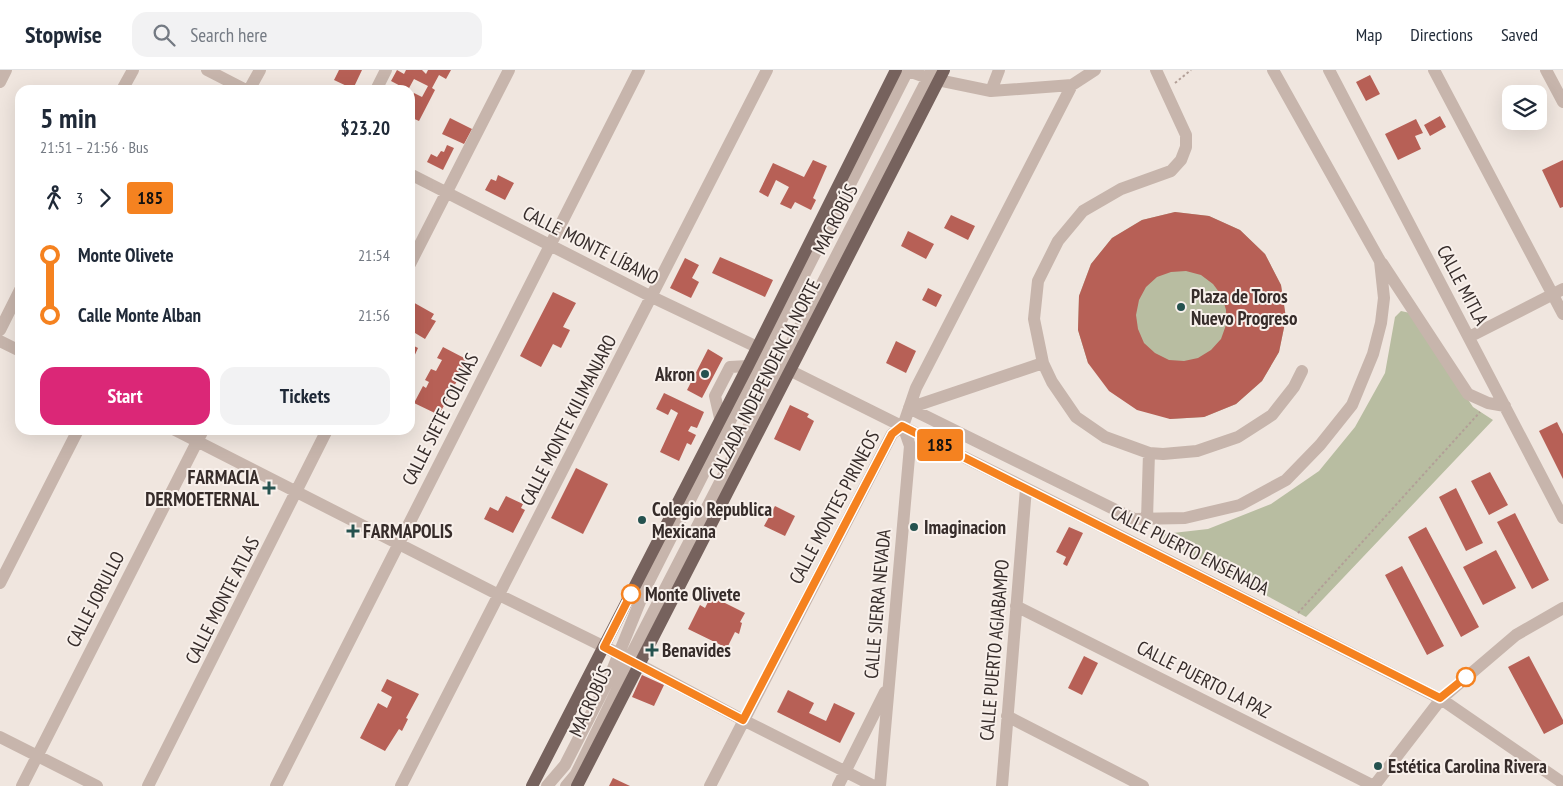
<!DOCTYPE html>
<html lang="en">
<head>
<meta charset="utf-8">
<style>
	:root { --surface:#fff; --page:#f2f2f3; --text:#1f2937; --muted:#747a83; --line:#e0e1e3; --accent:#db2777 }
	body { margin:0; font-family:"PT Sans Narrow",sans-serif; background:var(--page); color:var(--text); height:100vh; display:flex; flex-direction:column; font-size:19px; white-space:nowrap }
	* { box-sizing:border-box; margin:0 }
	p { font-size:16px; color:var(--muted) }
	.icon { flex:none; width:28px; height:28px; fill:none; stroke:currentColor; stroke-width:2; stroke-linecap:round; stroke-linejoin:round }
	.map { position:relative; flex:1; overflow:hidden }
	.side { position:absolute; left:15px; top:15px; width:400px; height:350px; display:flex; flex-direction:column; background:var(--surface); border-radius:15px; box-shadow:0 5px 20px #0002 }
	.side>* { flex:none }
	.badge { padding:0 10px; border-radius:4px; font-size:18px; line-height:32px }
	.controls { position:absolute; left:1502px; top:15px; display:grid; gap:10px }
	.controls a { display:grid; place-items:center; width:45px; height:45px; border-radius:10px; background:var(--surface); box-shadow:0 5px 20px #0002; font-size:25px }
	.map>.badge { position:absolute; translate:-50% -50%; box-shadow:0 0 0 2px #fff }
	.legs { display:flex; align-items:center; gap:8px; height:55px; padding:0 25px; font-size:16px }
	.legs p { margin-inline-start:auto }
	.head { display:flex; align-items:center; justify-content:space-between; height:85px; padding:0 25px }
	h1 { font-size:28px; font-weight:800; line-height:38px }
	.cta { display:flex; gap:10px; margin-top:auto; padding:10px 25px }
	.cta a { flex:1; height:58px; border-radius:15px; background:var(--accent); color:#fff; font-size:20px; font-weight:800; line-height:58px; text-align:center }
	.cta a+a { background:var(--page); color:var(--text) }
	ul { padding:0 25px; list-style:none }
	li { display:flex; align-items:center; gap:18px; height:60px; font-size:19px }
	li i { display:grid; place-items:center; width:8px; height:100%; margin:0 6px; background:currentColor }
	li i::after { content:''; width:12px; height:12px; margin:-6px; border:4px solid; border-radius:50%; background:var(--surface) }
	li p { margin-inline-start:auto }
	li:first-child i { background:linear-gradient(#0000 50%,currentColor 0) }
	li:last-child i { background:linear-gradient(currentColor 50%,#0000 0) }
	header { display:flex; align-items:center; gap:30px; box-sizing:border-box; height:70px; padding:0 25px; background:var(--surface); border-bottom:1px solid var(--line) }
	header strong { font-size:24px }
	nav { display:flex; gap:28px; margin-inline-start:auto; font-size:18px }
	.search { width:350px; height:45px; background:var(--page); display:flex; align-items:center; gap:12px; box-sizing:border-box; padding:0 18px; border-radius:15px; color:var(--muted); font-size:19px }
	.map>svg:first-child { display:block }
	.green { fill:#b8bda1 }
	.building { fill:#b76056; fill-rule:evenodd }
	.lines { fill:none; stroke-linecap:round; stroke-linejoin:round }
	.path { stroke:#b29f97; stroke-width:2; stroke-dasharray:2.5 2.5; stroke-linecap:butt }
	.minor { stroke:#c7b5ac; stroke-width:12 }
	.major { stroke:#76625d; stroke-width:12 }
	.line-1-casing { stroke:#fff; stroke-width:11 }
	.line-1 { stroke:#f58220; stroke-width:8 }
	.poi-dot { fill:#25524f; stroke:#f8f0eb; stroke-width:2 }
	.stop-1-dot { fill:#fff; stroke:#f58220; stroke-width:2.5 }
	.labels { text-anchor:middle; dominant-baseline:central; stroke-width:4; stroke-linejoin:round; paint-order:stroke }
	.street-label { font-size:19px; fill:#362c2a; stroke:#f8f0eb }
	.poi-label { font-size:19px; font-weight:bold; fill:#362c2a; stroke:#f8f0eb; text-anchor:start }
	.stop-label { font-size:19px; font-weight:bold; fill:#362c2a; stroke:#f8f0eb; text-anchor:start }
</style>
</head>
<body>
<header>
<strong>Stopwise</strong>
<div class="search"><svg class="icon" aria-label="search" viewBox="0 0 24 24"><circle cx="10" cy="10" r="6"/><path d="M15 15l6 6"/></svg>Search here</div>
<nav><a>Map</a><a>Directions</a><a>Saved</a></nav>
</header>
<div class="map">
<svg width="1563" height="716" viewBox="0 0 1563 716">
	<rect width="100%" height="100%" fill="#f0e6df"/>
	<path class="green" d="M 1175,142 L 1209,146 L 1240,160 L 1265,184 L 1281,215 L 1286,248 L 1279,282 L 1262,311 L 1236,334 L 1204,347 L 1170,349 L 1088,293 L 1078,260 L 1079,226 L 1091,194 L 1112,168 L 1142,150 Z
		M 1401,241 L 1410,243 L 1473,337 L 1493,350 L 1306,547 L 1155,465 L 1208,459 L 1271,434 L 1319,401 L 1355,357 L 1385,303 L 1395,247 Z"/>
	<path class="building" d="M 339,0 L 362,0 L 353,19 L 334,10 Z
		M 397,0 L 404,4 L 406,0 L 422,0 L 426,4 L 428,0 L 451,0 L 446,9 L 439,5 L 432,18 L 435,20 L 419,51 L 410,47 L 410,31 L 414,23 L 422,27 L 428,16 L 414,9 L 408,20 L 391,11 Z
		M 1370,5 L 1380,24 L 1366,31 L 1356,12 Z
		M 1440,46 L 1446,57 L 1430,66 L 1424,55 Z
		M 450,48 L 472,59 L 464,74 L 442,64 Z
		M 1416,49 L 1423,63 L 1415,66 L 1421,79 L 1398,90 L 1385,64 Z
		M 447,75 L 454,78 L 443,100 L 427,92 L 431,84 L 437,87 L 441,81 L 444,82 Z
		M 813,90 L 827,96 L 813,128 L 816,130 L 811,140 L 795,132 L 791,139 L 780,134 L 789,117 L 776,110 L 768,127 L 759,122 L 773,93 L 804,107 Z
		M 1563,90 L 1563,137 L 1560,138 L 1542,100 Z
		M 498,105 L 514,113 L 505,130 L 485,120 L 491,109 L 496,111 Z
		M 1175,142 L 1209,146 L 1240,160 L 1265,184 L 1281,215 L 1286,248 L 1279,282 L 1262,311 L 1236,334 L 1204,347 L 1170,349 L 1137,340 L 1109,321 L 1088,293 L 1078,260 L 1079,226 L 1091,194 L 1112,168 L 1142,150 ZM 1186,201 L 1201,205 L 1213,214 L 1222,226 L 1226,240 L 1226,255 L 1221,269 L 1211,280 L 1198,288 L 1184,291 L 1169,290 L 1155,283 L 1144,273 L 1138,259 L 1136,245 L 1139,230 L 1146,217 L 1157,207 L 1171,202 Z
		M 951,145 L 975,156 L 968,170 L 944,158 Z
		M 908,161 L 934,174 L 926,189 L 901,176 Z
		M 720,187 L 773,210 L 765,227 L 712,203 Z
		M 685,188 L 699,195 L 692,208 L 699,212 L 691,228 L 670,218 Z
		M 928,218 L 942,225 L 936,237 L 922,230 Z
		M 553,222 L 576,233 L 563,257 L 570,260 L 561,278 L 553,274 L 541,297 L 520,286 Z
		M 411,231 L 434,244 L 431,249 L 436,251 L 425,269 L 410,260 Z
		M 896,271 L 916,281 L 906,303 L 886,293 Z
		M 410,274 L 418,278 L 413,289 L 410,288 Z
		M 443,277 L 468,290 L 439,345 L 414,333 L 423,316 L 426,318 L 429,312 L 425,310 L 431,299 L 436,301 L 442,290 L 437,288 Z
		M 708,279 L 723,288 L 702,328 L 687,320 Z
		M 664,323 L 704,342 L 697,358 L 691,356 L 688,361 L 696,365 L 691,375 L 687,373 L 679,391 L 660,382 L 678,343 L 671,339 L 668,345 L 656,339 Z
		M 790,335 L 809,344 L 807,347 L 814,351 L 800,381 L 774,369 Z
		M 1557,352 L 1563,364 L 1563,409 L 1539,361 Z
		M 576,398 L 608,414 L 583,464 L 551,448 Z
		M 1490,402 L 1508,435 L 1489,445 L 1471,411 Z
		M 1456,418 L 1483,473 L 1466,481 L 1439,427 Z
		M 506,426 L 523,434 L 521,438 L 525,440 L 513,463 L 484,449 L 490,437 L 498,441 Z
		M 775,436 L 795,446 L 785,466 L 764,456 Z
		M 1515,443 L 1549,510 L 1532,519 L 1497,452 Z
		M 1069,457 L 1083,463 L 1067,496 L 1063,494 L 1066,487 L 1056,482 Z
		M 1426,457 L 1479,557 L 1461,567 L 1408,467 Z
		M 1496,480 L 1516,518 L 1483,535 L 1463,497 Z
		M 1402,496 L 1444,576 L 1427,585 L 1385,505 Z
		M 711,526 L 745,543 L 740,552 L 742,553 L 739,564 L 735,562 L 727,578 L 688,559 L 700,535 L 705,538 Z
		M 1084,586 L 1098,593 L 1082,625 L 1068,618 Z
		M 1529,586 L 1563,650 L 1563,654 L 1544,664 L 1508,597 Z
		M 642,605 L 664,615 L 654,636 L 632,627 Z
		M 387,609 L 419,624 L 406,648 L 408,649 L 402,661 L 399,659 L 385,681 L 360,668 L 378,633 L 387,638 L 392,627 L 381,621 Z
		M 788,620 L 814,633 L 809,643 L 826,651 L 834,633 L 855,643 L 840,673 L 777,642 Z
		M 613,708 L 630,716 L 609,716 Z"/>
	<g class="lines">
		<path class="path" d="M 1175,13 L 1191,0
			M 1298,543 L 1480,342"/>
		<path class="minor" d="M 207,0 L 246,20
			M 906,0 L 928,8 L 991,21 L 1072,15 L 1095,0
			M 1156,0 L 1186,65 L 1186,77 L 1181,90 L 1171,101 L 1121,119 L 1083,141 L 1058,171 L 1038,211 L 1034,249 L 1043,293 L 1052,312 L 1076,347 L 1105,367 L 1149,383 L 1163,384 L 1197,381 L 1238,367 L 1272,345 L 1294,317 L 1302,301
			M 1329,0 L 1563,448
			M 1434,0 L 1563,244
			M 1546,0 L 1563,32
			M 0,12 L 6,0
			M 122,20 L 133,0
			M 249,20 L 260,0
			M 376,20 L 386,0
			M 991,21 L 999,0
			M 410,104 L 652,227 L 757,277
			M 1382,193 L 1468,324 L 1488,333 L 1505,336
			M 410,194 L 509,0
			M 0,260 L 20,220
			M 1469,267 L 1563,219
			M 0,271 L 20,281
			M 789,300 L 1026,418 L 1441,629 L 1563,713
			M 909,338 L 1134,449 L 1185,448 L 1240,435 L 1286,410 L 1320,375 L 1352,335 L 1373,284 L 1381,253 L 1384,228 L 1380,191 L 1273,0
			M 909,338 L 1043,293
			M 720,348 L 715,326 L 730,297 L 748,296
			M 175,360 L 499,525 L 629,589 L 743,650 L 874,716
			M 1147,449 L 1149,383
			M 0,513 L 78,360
			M 1016,536 L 1374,716 L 1441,629 L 1516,565 L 1563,538
			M 1007,646 L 1143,716
			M 0,667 L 97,716
			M 22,716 L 203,360
			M 148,716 L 327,360
			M 276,716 L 639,0
			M 401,716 L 767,0
			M 547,716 L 565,695 L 607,613 L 646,517 L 908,0
			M 566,716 L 576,704 L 617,620 L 629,589 L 932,0
			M 710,716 L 892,364 L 903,356 L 916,318 L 1072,15
			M 838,716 L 885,622
			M 880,716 L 910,376 L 903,356
			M 1002,716 L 1026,418"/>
		<path class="major" d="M 532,716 L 748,296 L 896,0
			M 577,716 L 944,0"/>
	</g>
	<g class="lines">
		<defs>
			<path id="line-1" d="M 631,524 L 604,577 L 743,650 L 892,364 L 902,356 L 1440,628 L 1466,607"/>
		</defs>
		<use href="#line-1" class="line-1-casing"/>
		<use href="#line-1" class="line-1"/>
	</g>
	<g class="poi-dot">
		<circle cx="1181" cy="237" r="5"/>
		<circle cx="705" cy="304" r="5"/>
		<path d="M266.5 410.5h5v5h5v5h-5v5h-5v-5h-5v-5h5z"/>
		<circle cx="642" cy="450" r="5"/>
		<circle cx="914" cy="457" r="5"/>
		<path d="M350.5 453.5h5v5h5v5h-5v5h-5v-5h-5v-5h5z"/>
		<path d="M649.5 572.5h5v5h5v5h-5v5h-5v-5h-5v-5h5z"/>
		<circle cx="1378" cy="696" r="5"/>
	</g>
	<g class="stop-1-dot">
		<circle cx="631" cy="524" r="9"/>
		<circle cx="1466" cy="607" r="9"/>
	</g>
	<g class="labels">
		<g class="street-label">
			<text transform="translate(835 149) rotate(-63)">MACROBÚS</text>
			<text transform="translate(591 175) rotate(27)">CALLE MONTE LÍBANO</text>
			<text transform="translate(1463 215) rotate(62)">CALLE MITLA</text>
			<text transform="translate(764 309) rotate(-63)">CALZADA INDEPENDENCIA NORTE</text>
			<text transform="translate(440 349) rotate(-63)">CALLE SIETE COLINAS</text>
			<text transform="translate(568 350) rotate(-63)">CALLE MONTE KILIMANJARO</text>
			<text transform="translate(834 437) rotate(-62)">CALLE MONTES PIRINEOS</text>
			<text transform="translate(1190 480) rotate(27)">CALLE PUERTO ENSENADA</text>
			<text transform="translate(95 529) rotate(-63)">CALLE JORULLO</text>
			<text transform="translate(222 530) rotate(-63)">CALLE MONTE ATLAS</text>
			<text transform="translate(877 534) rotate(-85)">CALLE SIERRA NEVADA</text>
			<text transform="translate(994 580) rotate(-85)">CALLE PUERTO AGIABAMPO</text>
			<text transform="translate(1204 609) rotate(27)">CALLE PUERTO LA PAZ</text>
			<text transform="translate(590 631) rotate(-65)">MACROBÚS</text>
		</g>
		<g class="poi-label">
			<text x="1191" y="226">Plaza de Toros<tspan x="1191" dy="22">Nuevo Progreso</tspan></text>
			<text x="695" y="304" text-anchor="end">Akron</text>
			<text x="259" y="407" text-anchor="end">FARMACIA<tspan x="259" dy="22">DERMOETERNAL</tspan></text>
			<text x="652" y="439">Colegio Republica<tspan x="652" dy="22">Mexicana</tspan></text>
			<text x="924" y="457">Imaginacion</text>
			<text x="363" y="461">FARMAPOLIS</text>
			<text x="662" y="580">Benavides</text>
			<text x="1388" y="696">Estética Carolina Rivera</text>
		</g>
		<g class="stop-label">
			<text x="645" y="524">Monte Olivete</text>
		</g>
	</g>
</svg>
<div class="controls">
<a><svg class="icon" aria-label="layers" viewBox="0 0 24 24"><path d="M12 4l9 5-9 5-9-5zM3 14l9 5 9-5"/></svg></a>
</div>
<b class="badge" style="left:940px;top:375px;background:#f58220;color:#111">185</b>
<section class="side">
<div class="head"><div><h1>5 min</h1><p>21:51 – 21:56 · Bus</p></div><b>$23.20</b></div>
<div class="legs"><svg class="icon" aria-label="walk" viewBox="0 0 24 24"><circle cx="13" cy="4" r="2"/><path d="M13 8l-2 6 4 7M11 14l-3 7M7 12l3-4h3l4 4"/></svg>3<svg class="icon" aria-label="forward" viewBox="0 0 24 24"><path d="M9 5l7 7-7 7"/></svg><b class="badge" style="background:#f58220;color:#111">185</b></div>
<ul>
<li><i style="color:#f58220"></i><b>Monte Olivete</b><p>21:54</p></li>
<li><i style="color:#f58220"></i><b>Calle Monte Alban</b><p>21:56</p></li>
</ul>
<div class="cta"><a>Start</a><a>Tickets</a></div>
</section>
</div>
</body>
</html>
